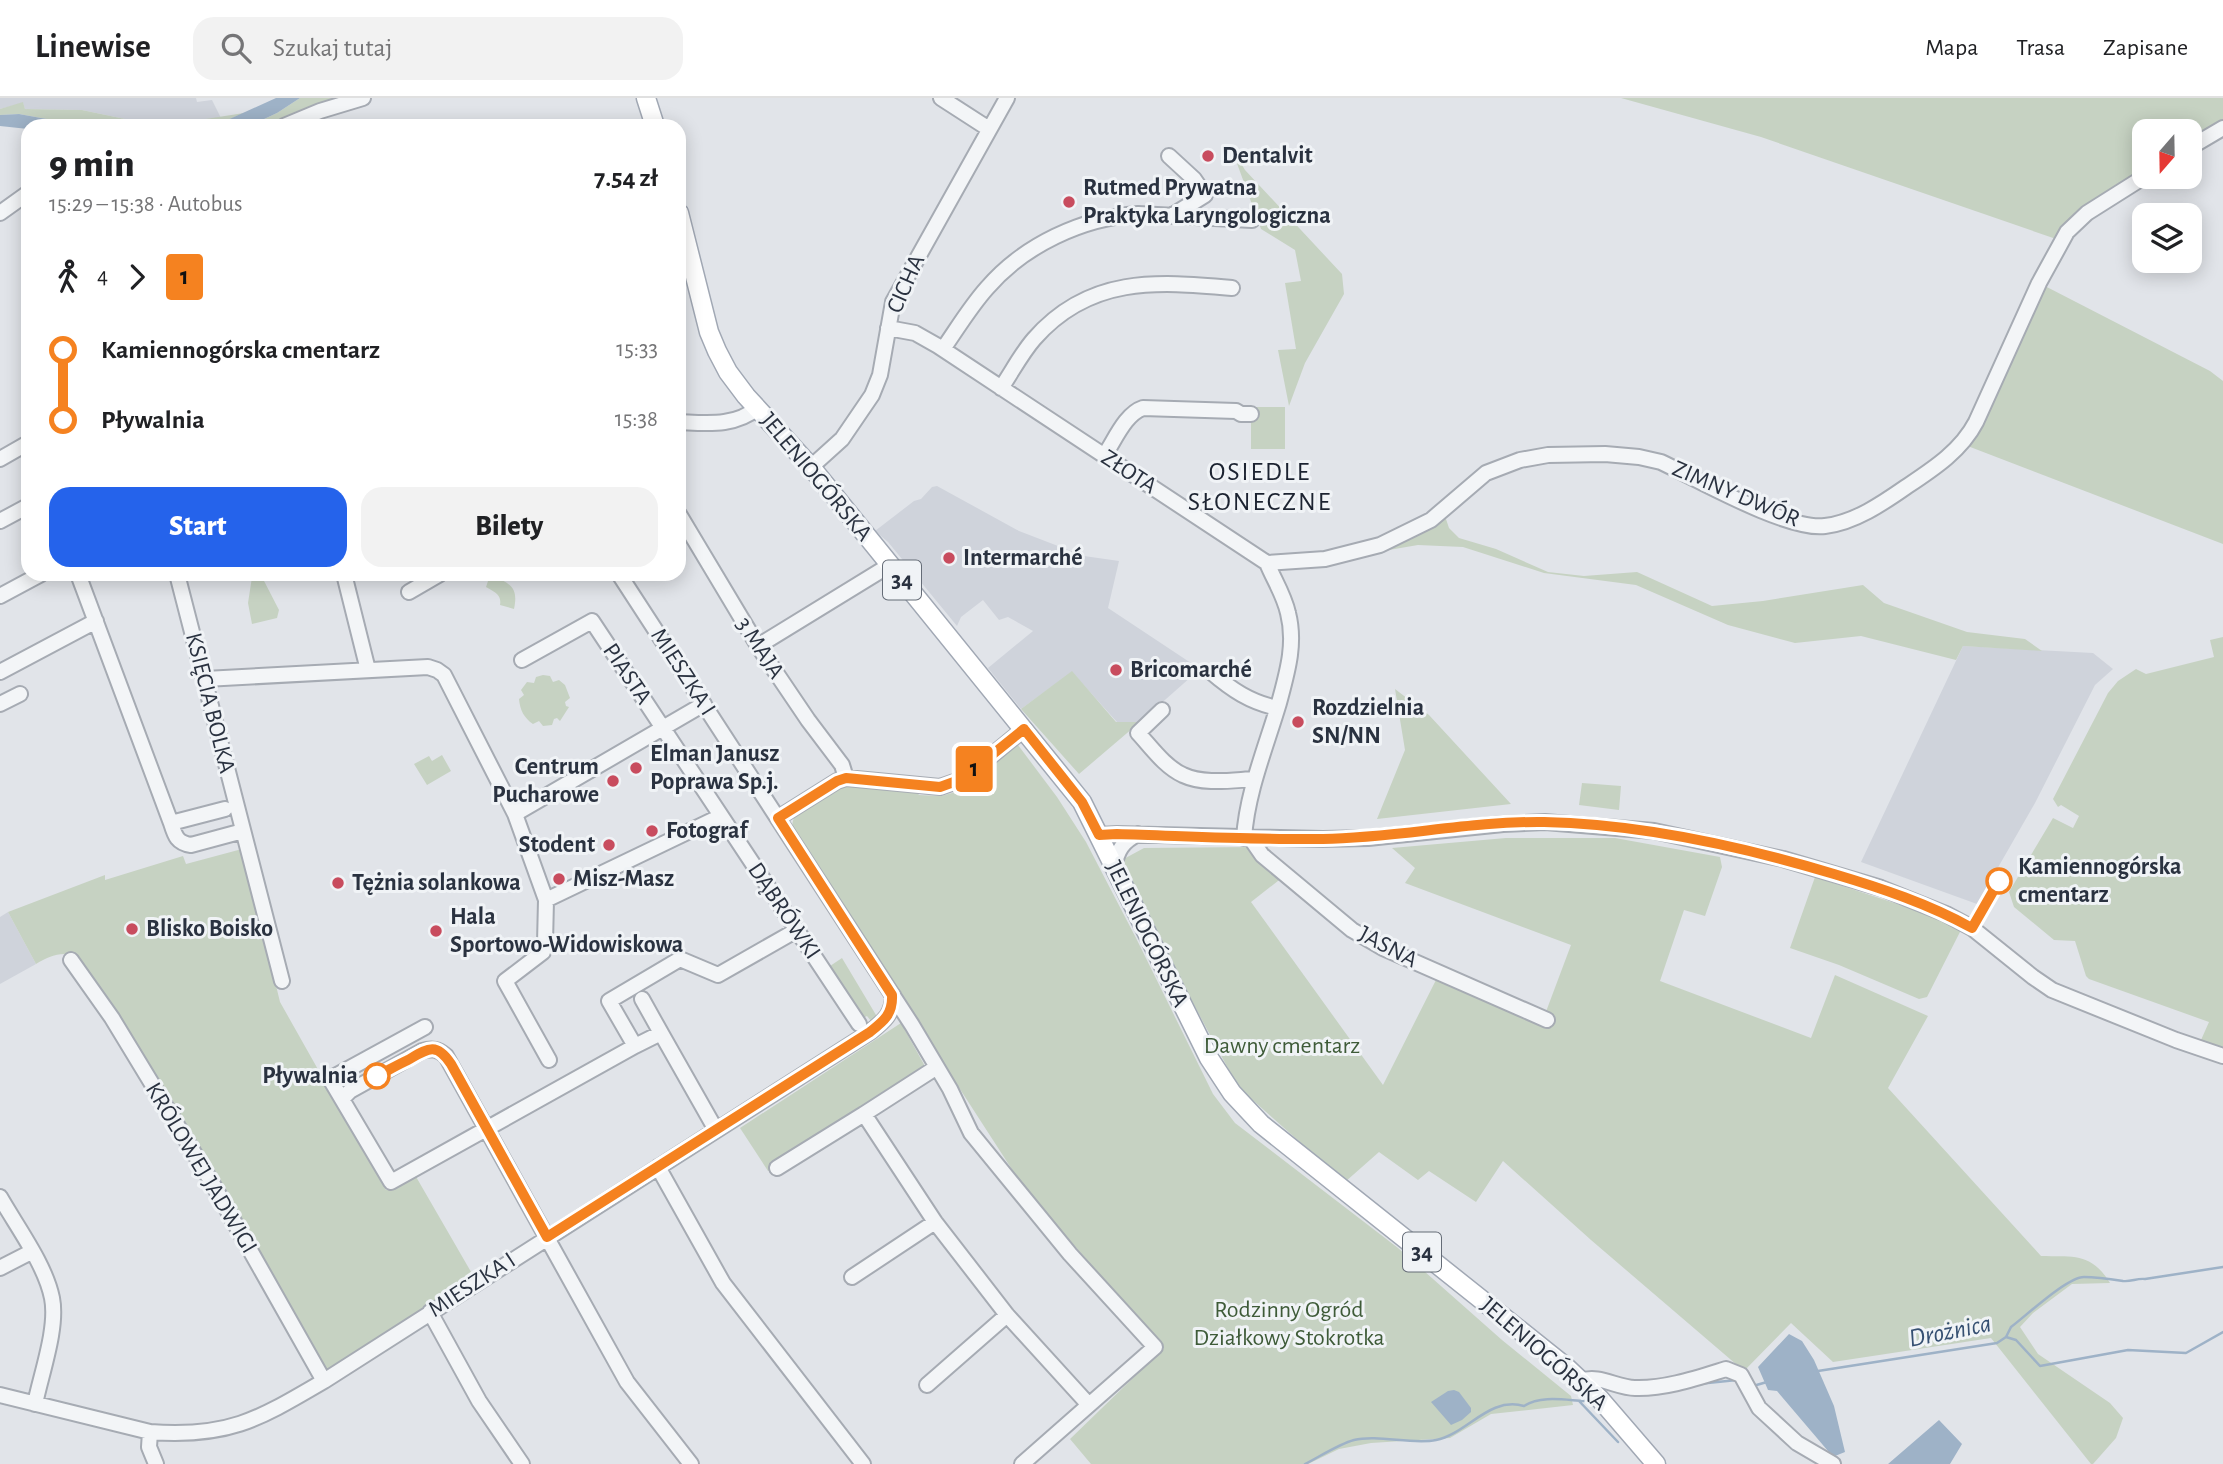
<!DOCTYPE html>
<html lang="pl">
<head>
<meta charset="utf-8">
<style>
	:root { --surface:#fff; --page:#f2f2f2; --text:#202124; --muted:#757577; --line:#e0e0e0; --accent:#2563eb }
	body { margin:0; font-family:"Alegreya Sans",sans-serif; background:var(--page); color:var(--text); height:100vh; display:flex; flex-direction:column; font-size:26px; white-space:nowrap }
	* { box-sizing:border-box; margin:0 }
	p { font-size:23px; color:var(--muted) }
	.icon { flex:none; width:38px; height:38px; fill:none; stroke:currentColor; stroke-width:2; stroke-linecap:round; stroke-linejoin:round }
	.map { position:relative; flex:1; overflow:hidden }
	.drawer { position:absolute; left:21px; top:21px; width:665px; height:462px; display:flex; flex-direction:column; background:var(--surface); border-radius:21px; box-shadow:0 4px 18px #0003 }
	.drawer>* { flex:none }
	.badge { padding:0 14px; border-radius:5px; font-size:24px; line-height:46px }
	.needle { width:46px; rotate:200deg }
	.fabs { position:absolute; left:2132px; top:21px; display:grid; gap:14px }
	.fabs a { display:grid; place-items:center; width:70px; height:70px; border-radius:14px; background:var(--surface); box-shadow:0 4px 18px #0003; font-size:35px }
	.map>.badge { position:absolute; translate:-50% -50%; box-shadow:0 0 0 4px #fff }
	.legs { display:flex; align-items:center; gap:10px; height:77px; padding:0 28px; font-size:23px }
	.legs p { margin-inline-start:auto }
	.headline { display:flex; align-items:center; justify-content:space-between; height:119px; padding:0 28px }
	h1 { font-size:38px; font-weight:800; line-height:52px }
	.primary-button { display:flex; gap:14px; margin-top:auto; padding:14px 28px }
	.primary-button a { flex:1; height:80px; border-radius:21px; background:var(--accent); color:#fff; font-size:28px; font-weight:800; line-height:80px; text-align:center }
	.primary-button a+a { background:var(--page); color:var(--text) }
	ul { padding:0 28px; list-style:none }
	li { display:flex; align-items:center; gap:24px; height:70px; font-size:26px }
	li i { display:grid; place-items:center; width:10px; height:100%; margin:0 9px; background:currentColor }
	li i::after { content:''; width:18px; height:18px; margin:-9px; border:5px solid; border-radius:50%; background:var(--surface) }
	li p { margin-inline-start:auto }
	li:first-child i { background:linear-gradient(#0000 50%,currentColor 0) }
	li:last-child i { background:linear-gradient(currentColor 50%,#0000 0) }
	header { display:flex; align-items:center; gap:42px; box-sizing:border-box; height:98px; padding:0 35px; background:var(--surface); border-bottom:2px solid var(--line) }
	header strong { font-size:33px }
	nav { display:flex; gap:38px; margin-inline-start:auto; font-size:24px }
	.search { width:490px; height:63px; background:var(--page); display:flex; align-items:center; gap:18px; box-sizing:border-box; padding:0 24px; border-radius:21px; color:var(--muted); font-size:26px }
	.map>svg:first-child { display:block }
	.built { fill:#cfd3db }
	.green { fill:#c6d2c2 }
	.water { fill:#9eb2c7 }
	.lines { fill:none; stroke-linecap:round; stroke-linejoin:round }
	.stream { stroke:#9eb2c7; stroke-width:2.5 }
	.minor-casing { stroke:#a6abb3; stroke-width:18 }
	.major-casing { stroke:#a1a8b4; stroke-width:21 }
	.minor { stroke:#f3f5f7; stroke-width:14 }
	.major { stroke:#fff; stroke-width:18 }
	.line-1-casing { stroke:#fff; stroke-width:16 }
	.line-1 { stroke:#f58220; stroke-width:10 }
	.poi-dot { fill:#c84c5e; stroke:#f0f3f6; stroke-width:2.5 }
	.stop-1-dot { fill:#fff; stroke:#f58220; stroke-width:3.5 }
	.labels { text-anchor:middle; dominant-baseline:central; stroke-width:6; stroke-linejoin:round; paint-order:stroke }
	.shield { fill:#f0f3f6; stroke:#656c77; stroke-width:2 }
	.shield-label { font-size:23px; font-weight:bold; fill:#2a3240 }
	.poi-label { font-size:24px; font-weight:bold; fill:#2a3240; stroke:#f0f3f6; text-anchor:start }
	.street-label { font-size:24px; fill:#2a3240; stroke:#f0f3f6 }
	.stop-label { font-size:24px; font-weight:bold; fill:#2a3240; stroke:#f0f3f6; text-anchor:start }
	.park-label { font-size:24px; fill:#3e5b38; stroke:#f0f3f6 }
	.neighbourhood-label { font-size:26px; letter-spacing:2px; fill:#1c2331; stroke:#f0f3f6 }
	.water-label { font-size:26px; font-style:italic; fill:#365072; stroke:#f0f3f6 }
</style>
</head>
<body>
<header>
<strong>Linewise</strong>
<div class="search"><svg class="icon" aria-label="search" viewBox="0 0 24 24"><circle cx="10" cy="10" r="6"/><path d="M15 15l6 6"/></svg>Szukaj tutaj</div>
<nav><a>Mapa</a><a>Trasa</a><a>Zapisane</a></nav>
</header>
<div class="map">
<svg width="2223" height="1366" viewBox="0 0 2223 1366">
	<rect width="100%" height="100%" fill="#e1e4e9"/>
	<path class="built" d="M 0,0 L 196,0 L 197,4 L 212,2 L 221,20 L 154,24 L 125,21 L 82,12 L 25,11 L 23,5 L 0,11 Z
		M 937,388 L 1019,433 L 1084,458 L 1119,463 L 1108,510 L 1200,571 L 1140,624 L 1117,624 L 1072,574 L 1021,611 L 988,570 L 1033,533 L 1008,519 L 999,522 L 983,502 L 961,519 L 957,528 L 888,444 L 875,433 L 914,403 L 921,401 L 932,389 Z
		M 1963,548 L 2093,555 L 2113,571 L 2095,587 L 2035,705 L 1977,806 L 1861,764 Z
		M 8,814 L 36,866 L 0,886 L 0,819 Z"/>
	<path class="green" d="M 300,0 L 335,0 L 271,28 L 249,28 L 277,15 Z
		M 1621,0 L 2223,0 L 2223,28 L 2189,48 L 2189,33 L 2144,33 L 2144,76 L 2059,142 L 1761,39 Z
		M 23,4 L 25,11 L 82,12 L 125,21 L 154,24 L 199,22 L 244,15 L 223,24 L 197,28 L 85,28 L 19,16 L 0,17 L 0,11 Z
		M 1231,49 L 1245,72 L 1342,176 L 1344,196 L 1305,265 L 1289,308 L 1278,252 L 1296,251 L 1285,185 L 1301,183 L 1295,152 L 1261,131 Z
		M 2041,186 L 2210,273 L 2223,283 L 2223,446 L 1965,347 Z
		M 1251,309 L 1285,309 L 1285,351 L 1251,351 Z
		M 1444,415 L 1449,430 L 1459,440 L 1496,451 L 1548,474 L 1584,478 L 1637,474 L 1712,508 L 1763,503 L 1863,487 L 1884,505 L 1967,534 L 2025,541 L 2042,553 L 1963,548 L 1956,562 L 1861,538 L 1795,545 L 1728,527 L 1636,487 L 1544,475 L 1463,449 L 1418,447 L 1348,459 Z
		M 257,477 L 262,479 L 279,512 L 277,520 L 252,526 L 248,505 L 252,479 Z
		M 490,477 C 509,485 519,488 514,511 L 500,507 C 502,496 494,494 486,489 Z
		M 2223,539 L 2223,949 L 2201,942 L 2209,924 L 2089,881 L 2086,878 L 2075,843 L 2054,842 L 2014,809 L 2009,794 L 2053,720 L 2073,730 L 2079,718 L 2061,707 L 2058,709 L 2053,701 L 2108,595 L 2118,583 L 2136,571 L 2146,576 L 2214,559 L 2210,542 Z
		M 1072,573 L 1116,624 L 1140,624 L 1079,676 L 1021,611 Z
		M 543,577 L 550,578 L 553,584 L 559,582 L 565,587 L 570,600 L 565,604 L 566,608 L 569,609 L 560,623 L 557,620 L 554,621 L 552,627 L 543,628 L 539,623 L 533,626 C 524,620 520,612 519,601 L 524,597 L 521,592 L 527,584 L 534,585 L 536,579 Z
		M 1395,591 L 1429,617 L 1511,706 L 1377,721 L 1405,652 Z
		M 1018,647 L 1057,699 L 1086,744 L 1136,840 L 1213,996 L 1235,1025 L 1398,1150 L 1502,1242 L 1571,1298 L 1573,1307 L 1491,1316 L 1450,1340 L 1371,1345 L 1339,1351 L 1308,1366 L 1091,1366 L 1070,1341 L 1164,1250 L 1024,1090 L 793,733 C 792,727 792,722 796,717 C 803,706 837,689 849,685 L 917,694 L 919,697 L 941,698 L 963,692 Z
		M 442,657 L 451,673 L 427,687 L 414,666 L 429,658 L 432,663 Z
		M 1582,685 L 1621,688 L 1619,712 L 1579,707 Z
		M 1506,740 L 1615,740 L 1720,759 L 1722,769 L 1705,818 L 1684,812 L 1660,883 L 1811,940 L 1835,877 L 1928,918 L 1888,990 L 2041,1158 C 2073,1159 2091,1154 2110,1185 L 2072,1186 L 2033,1215 L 2020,1229 L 2038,1256 L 2110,1305 L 2123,1320 L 2116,1340 L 2093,1366 L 2091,1366 L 1991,1240 L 1833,1264 L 1791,1225 L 1744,1273 L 1591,1142 L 1503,1063 L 1476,1104 L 1429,1073 L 1418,1082 L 1379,1054 L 1345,1084 L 1238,989 L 1172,866 L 1120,763 L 1144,750 L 1253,749 L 1283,779 L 1251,804 L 1383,987 L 1437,880 L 1541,927 L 1571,847 L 1405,785 L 1415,770 L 1392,750 Z
		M 242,751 L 244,756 L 241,757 L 248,784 L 251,784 L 280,904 L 386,1092 L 415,1077 L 474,1179 L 430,1214 L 324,1283 L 80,861 C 66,851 49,858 36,866 L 8,814 L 105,777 L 105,782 L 183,758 L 186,766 Z
		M 1815,779 L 1922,814 L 1961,832 L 1927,899 L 1919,901 L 1839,867 L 1790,850 Z
		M 842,860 L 879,922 L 868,929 L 866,927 L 871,923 L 867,918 L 861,921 L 827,870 Z
		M 901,925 L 926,970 L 768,1073 L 740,1030 Z"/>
	<path class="water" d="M 276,0 L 300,0 L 277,15 L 249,28 L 197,28 L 223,24 Z
		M 19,16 L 85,28 L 28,28 L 28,31 L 0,28 L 0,17 Z
		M 1789,1236 L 1802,1243 L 1814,1262 L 1834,1308 L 1845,1354 L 1835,1358 L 1828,1353 L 1777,1293 L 1768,1292 L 1758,1269 Z
		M 1454,1292 L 1459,1294 L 1471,1310 L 1471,1314 L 1462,1322 L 1451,1327 L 1431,1304 L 1448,1293 Z
		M 1939,1322 L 1962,1346 L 1950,1366 L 1888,1366 Z"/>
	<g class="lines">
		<path class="stream" d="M 2006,1239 L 2011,1229 C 2026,1218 2067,1179 2084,1179 C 2097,1179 2110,1181 2123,1183 C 2131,1184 2137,1180 2145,1181 L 2223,1169
			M 1818,1273 L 1997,1245 L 2006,1239 L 2016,1242 L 2040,1268 L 2128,1252 L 2186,1255 L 2223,1234
			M 1698,1286 L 1737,1282
			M 1753,1288 L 1767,1284
			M 1579,1303 L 1618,1344
			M 1305,1366 C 1319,1359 1339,1346 1354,1342 C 1378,1336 1412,1347 1436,1342 C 1467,1336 1489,1298 1524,1308 C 1541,1297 1565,1302 1584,1303"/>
		<defs>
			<path id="minor" d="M 941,0 L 989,31
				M 284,28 L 320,13 L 363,0
				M 2189,50 L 2223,30
				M 1169,58 L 1194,81 L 1205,97 L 1173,117
				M 0,115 L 28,95
				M 888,230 L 915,235 L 938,248 L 1267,465 C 1274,482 1284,497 1288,515 C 1296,546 1287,575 1279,605 C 1266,649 1247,694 1244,740
				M 943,251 C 957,231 970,209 987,190 C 1024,147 1082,120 1138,116 L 1252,122
				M 1001,290 C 1012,274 1021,256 1034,241 C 1089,178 1156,183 1232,190
				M 679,324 C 706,325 735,329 757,310
				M 1104,358 C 1115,342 1125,316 1143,310 L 1236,313 L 1241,316 L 1251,316
				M 0,361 L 28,345
				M 811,369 L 842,341 L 872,297 L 880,277 L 893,204 L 1007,0
				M 679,416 L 758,548 L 808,622 L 842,667 L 846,680
				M 0,423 L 28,408
				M 1267,465 L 1325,461 L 1380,447 L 1431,422 L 1486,375 L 1520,362 L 1548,357 L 1605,356 L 1639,359 L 1661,364 C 1697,381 1788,433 1825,428 C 1854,425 1883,405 1906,389 C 1933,371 1961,353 1976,324 L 2039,185 L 2067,134 L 2087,115 L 2144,79
				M 78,476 L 171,725
				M 177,476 L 282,883
				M 344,476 L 368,572
				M 619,476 L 912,927 L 950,991 L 971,1035 L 1070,1156 L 1155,1249 L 1089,1307
				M 409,494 L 440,476
				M 0,498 L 41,476
				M 758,548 L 890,467
				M 522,562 L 592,523 L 859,926
				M 0,574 L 96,523
				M 1211,574 C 1232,592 1250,604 1277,610
				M 205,581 L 428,569 L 437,572 L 444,577 L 515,716 L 546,802 L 545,845 L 543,854 L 505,883 L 549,962
				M 0,606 L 20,596
				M 1162,612 L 1138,635 C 1151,649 1165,669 1183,677 C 1204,687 1233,682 1255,681
				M 225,711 L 171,725 C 175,738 177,745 191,747 L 243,733
				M 515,716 L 704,606
				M 778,720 L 837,683 L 846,680 L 940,689 L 963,681 L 1024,631
				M 1099,737 L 1117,736 L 1323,741 L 1368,740 L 1503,726 L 1545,724 L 1654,733 L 1783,761 L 1881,790 L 1946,816 L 1972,830 L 2033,879 L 2052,892 L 2176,942 L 2223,958
				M 1253,741 L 1253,744 L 1262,757 L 1352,832 L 1383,850 L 1547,922
				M 1114,768 C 1118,752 1122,744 1138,736
				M 546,802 L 721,718
				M 71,862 L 112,920 L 211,1083 L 324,1283
				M 642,901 L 661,935
				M 425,929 L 330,981 L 391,1084 L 635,948
				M 937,969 L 864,1016 L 935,1124 L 1007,1217 L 1089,1307 L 1022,1366
				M 343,1000 L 350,993 L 422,953 C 432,950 438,951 446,958 L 627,1284 L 691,1366
				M 716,1032 L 661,935 L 635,948 L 609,903 L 680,861 L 718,877 L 797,832
				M 658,1069 L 723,1185 L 863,1366
				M 777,1070 L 864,1016
				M 0,1099 C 17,1129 45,1166 52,1200 C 58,1230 41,1276 35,1306
				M 0,1170 L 31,1154
				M 852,1179 L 935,1124
				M 430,1214 L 479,1303 L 522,1366
				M 1581,1283 C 1599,1276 1617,1290 1635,1290 C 1665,1291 1697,1280 1726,1271 L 1741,1277 L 1759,1310 L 1797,1345 L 1833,1366
				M 927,1287 L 1007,1217
				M 0,1297 L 150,1334 C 229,1340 259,1321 324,1283 L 870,934 C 884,923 893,916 893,897
				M 150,1334 L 149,1349 L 156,1366"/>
			<path id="major" d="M 646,0 L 655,28
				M 679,115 L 709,234 L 717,253 L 728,274 L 746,298 L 811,369 L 1082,704 L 1209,960 L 1232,995 L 1261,1026 L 1566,1269 L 1600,1301 L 1656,1366"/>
		</defs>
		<use href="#minor" class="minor-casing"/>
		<use href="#major" class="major-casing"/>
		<use href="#minor" class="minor"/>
		<use href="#major" class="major"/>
	</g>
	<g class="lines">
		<defs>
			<path id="line-1" d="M 377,978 C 387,973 397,967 408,962 C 427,951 436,943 451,966 L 547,1139 L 870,934 C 884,923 893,916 892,897 L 778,720 L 837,683 L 846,680 L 940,689 L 962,681 L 1024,631 L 1082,704 L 1099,737 L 1117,736 C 1185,738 1254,742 1323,741 C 1397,740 1470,723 1544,724 C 1643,726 1741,748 1834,776 C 1881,790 1929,806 1972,830 L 1999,783"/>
		</defs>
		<use href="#line-1" class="line-1-casing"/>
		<use href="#line-1" class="line-1"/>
	</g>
	<g class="poi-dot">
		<circle cx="1208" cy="58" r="7"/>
		<circle cx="1069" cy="104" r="7"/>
		<circle cx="949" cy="460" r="7"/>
		<circle cx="1116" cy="572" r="7"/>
		<circle cx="1298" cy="624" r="7"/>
		<circle cx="636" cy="670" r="7"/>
		<circle cx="613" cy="683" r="7"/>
		<circle cx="652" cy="733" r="7"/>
		<circle cx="609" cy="747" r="7"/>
		<circle cx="559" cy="781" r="7"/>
		<circle cx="338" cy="785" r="7"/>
		<circle cx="132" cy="831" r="7"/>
		<circle cx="436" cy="833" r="7"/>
	</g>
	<g class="stop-1-dot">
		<circle cx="1999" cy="783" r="12"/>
		<circle cx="377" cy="978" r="12"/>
	</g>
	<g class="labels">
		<g class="shield">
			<rect x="883" y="462.5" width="38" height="39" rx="5"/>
			<rect x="1403" y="1134.5" width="38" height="39" rx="5"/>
		</g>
		<g class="shield-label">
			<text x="902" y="482">34</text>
			<text x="1422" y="1154">34</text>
		</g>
		<g class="poi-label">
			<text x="1222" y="58">Dentalvit</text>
			<text x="1083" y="90">Rutmed Prywatna<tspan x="1083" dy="28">Praktyka Laryngologiczna</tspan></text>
			<text x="963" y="460">Intermarché</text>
			<text x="1130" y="572">Bricomarché</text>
			<text x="1312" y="610">Rozdzielnia<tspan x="1312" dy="28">SN/NN</tspan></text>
			<text x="650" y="656">Elman Janusz<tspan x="650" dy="28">Poprawa Sp.j.</tspan></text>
			<text x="599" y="669" text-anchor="end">Centrum<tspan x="599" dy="28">Pucharowe</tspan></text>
			<text x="666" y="733">Fotograf</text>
			<text x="595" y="747" text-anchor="end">Stodent</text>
			<text x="573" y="781">Misz-Masz</text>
			<text x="352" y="785">Tężnia solankowa</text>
			<text x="450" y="819">Hala<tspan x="450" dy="28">Sportowo-Widowiskowa</tspan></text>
			<text x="146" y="831">Blisko Boisko</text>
		</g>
		<g class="street-label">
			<text transform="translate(906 186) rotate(-66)">CICHA</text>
			<text transform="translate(1129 374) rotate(33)">ZŁOTA</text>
			<text transform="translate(816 379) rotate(50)">JELENIOGÓRSKA</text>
			<text transform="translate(1736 396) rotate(23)">ZIMNY DWÓR</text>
			<text transform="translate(760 550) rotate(57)">3 MAJA</text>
			<text transform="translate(683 574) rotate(57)">MIESZKA I</text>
			<text transform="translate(627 576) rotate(56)">PIASTA</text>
			<text transform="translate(210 605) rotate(76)">KSIĘCIA BOLKA</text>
			<text transform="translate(784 813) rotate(56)">DĄBRÓWKI</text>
			<text transform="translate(1147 836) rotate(64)">JELENIOGÓRSKA</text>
			<text transform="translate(1388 849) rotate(28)">JASNA</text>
			<text transform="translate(201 1070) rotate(59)">KRÓLOWEJ JADWIGI</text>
			<text transform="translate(472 1187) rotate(-33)">MIESZKA I</text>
			<text transform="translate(1544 1256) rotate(41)">JELENIOGÓRSKA</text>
		</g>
		<g class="stop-label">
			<text x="2018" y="769">Kamiennogórska<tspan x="2018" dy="28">cmentarz</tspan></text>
			<text x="358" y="978" text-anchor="end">Pływalnia</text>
		</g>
		<g class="park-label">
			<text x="1282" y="948">Dawny cmentarz</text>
			<text x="1289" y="1212">Rodzinny Ogród<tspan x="1289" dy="28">Działkowy Stokrotka</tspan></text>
		</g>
		<g class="neighbourhood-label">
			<text x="1260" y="374">OSIEDLE<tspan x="1260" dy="30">SŁONECZNE</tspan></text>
		</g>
		<g class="water-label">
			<text transform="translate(1950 1233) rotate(-11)">Drożnica</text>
		</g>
	</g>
</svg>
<div class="fabs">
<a><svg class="needle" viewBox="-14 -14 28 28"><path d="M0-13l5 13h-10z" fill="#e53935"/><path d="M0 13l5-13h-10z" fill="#757577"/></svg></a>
<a><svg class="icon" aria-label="layers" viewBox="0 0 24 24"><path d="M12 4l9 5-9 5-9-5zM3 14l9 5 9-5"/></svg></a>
</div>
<b class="badge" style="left:974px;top:671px;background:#f58220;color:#111">1</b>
<section class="drawer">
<div class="headline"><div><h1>9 min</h1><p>15:29 – 15:38 · Autobus</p></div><b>7.54 zł</b></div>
<div class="legs"><svg class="icon" aria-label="walk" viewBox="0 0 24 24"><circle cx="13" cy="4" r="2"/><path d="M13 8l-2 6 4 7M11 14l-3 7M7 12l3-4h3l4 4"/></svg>4<svg class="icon" aria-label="forward" viewBox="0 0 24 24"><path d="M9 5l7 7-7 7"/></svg><b class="badge" style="background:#f58220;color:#111">1</b></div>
<ul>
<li><i style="color:#f58220"></i><b>Kamiennogórska cmentarz</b><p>15:33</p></li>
<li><i style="color:#f58220"></i><b>Pływalnia</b><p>15:38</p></li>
</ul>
<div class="primary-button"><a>Start</a><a>Bilety</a></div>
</section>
</div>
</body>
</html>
